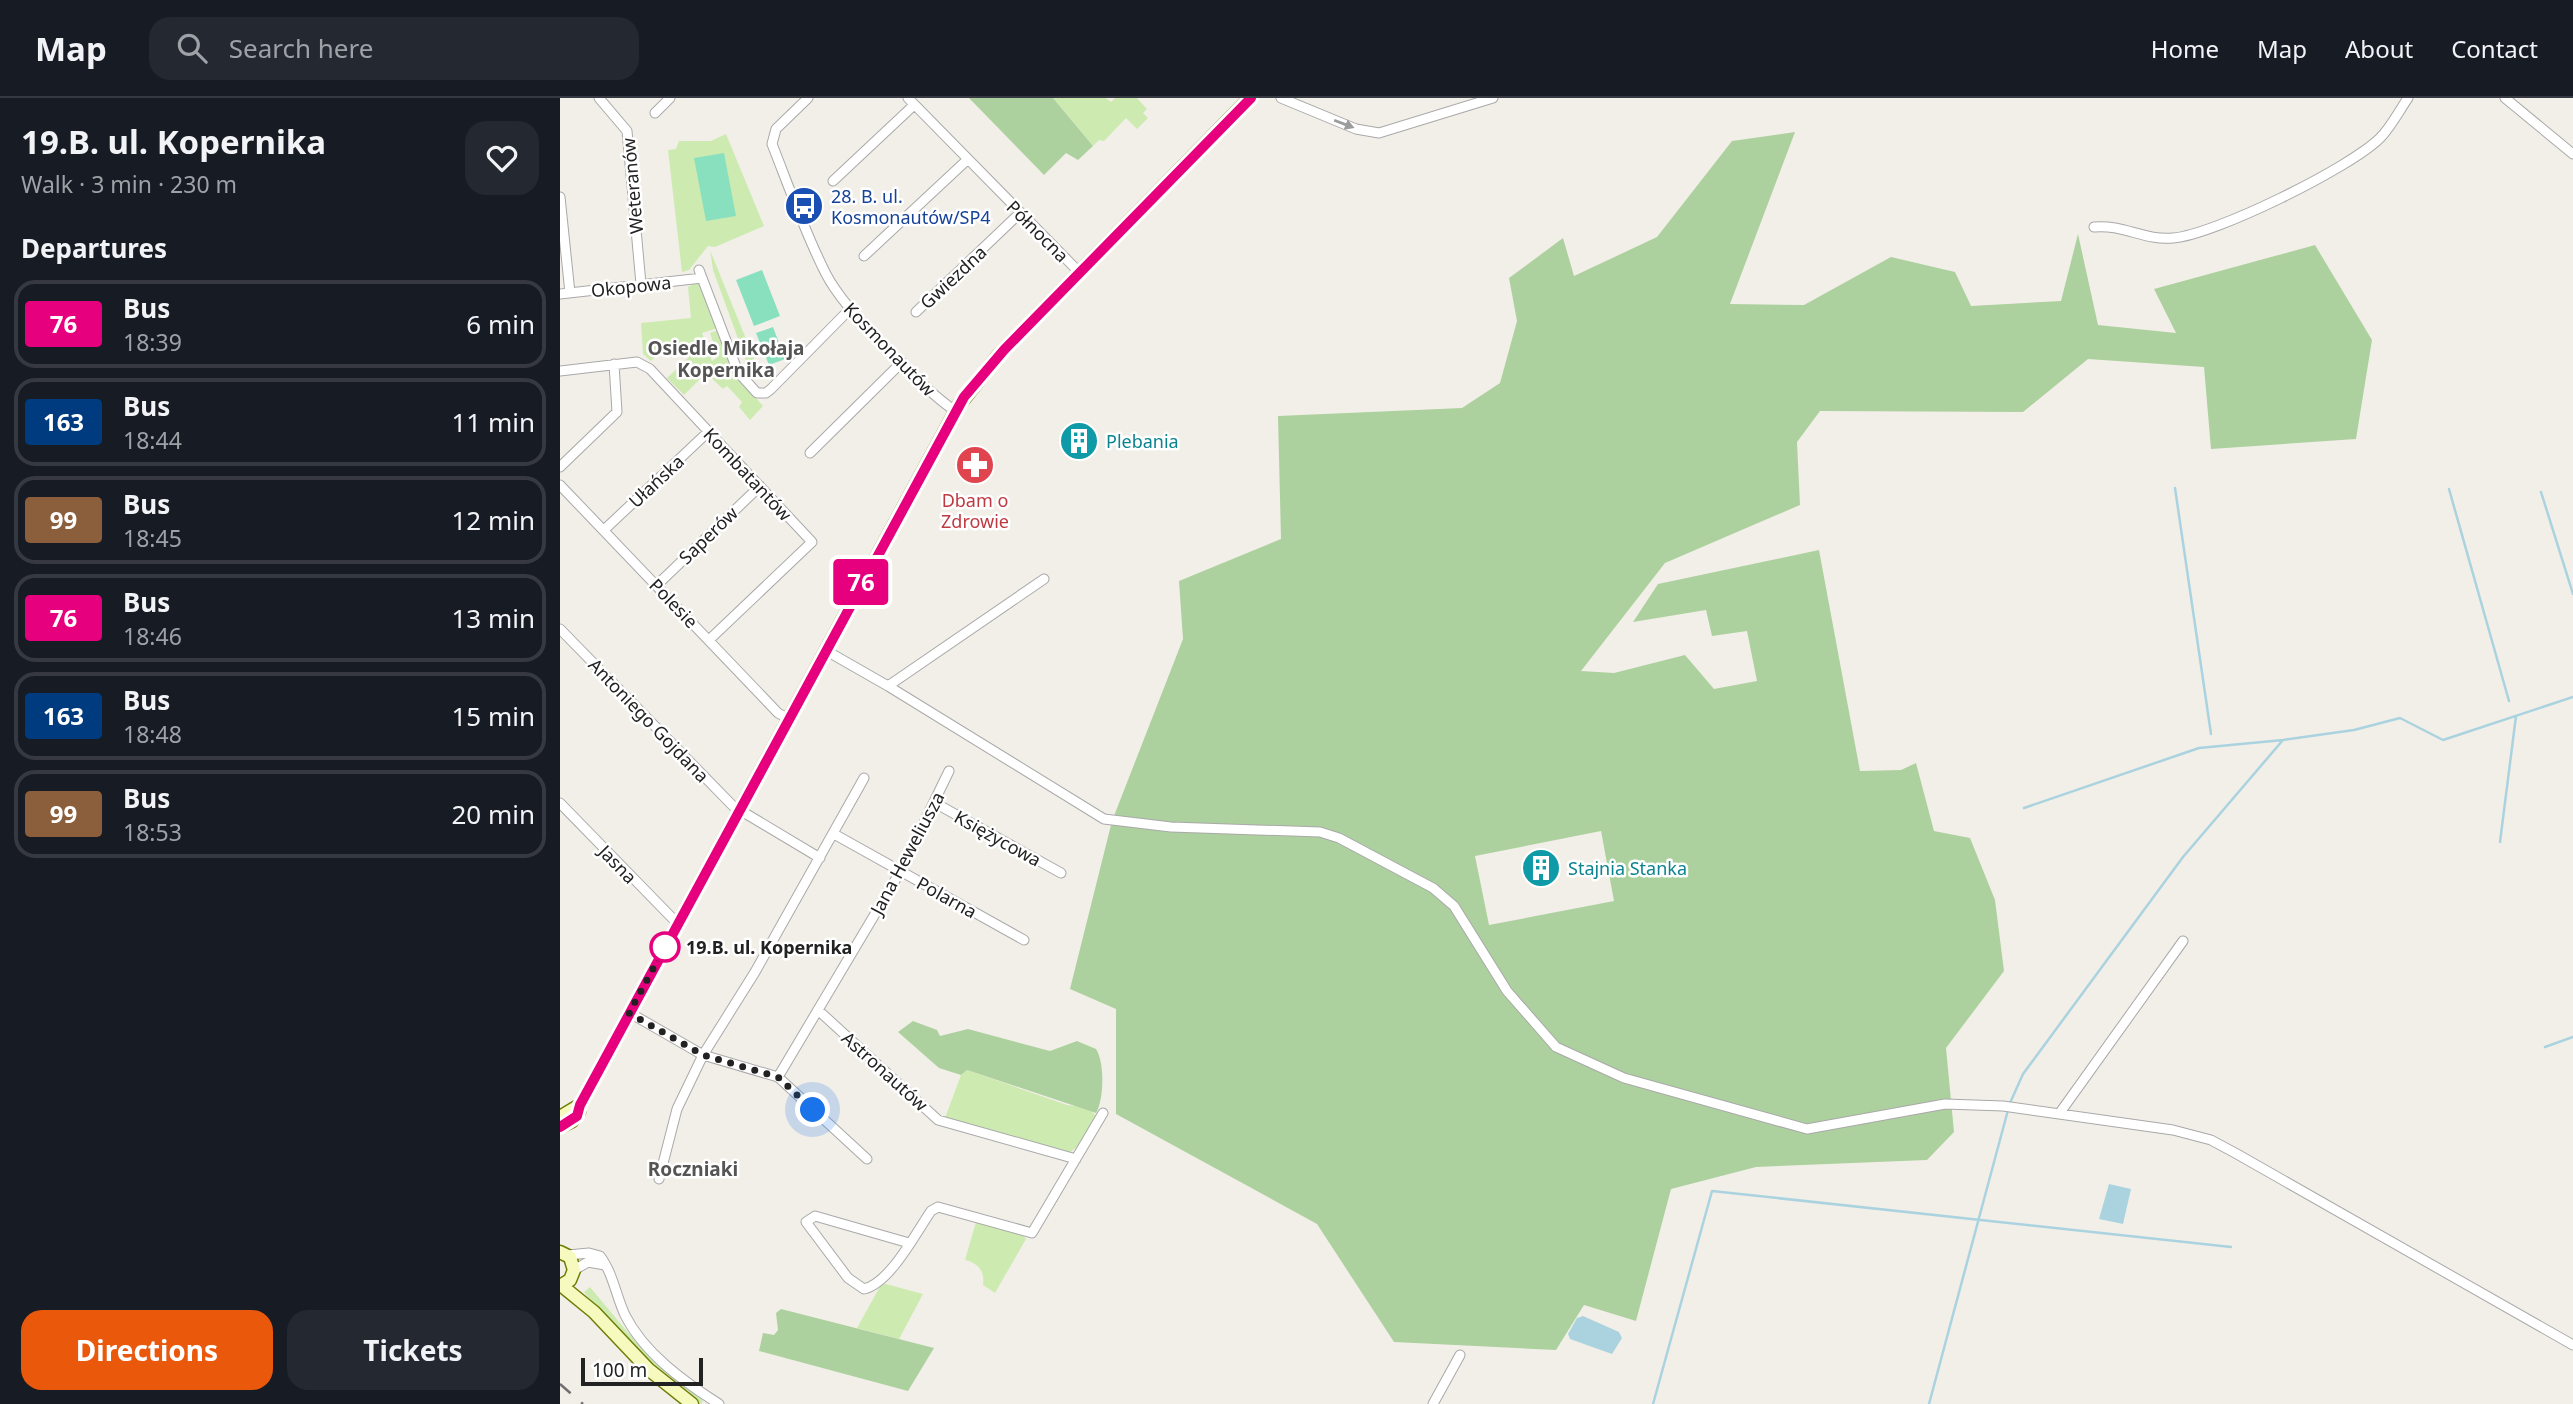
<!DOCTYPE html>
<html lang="en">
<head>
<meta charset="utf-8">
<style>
	:root { --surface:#171b24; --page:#242831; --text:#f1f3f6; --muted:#9ea1a6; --line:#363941; --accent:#ea580c }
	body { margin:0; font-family:"Noto Sans",sans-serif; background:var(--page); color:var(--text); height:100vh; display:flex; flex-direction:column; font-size:26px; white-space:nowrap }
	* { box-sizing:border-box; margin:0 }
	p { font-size:23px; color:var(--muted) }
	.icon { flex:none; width:38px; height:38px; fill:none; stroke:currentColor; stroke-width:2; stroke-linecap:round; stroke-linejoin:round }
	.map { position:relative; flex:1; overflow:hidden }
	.details { display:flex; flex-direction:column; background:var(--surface); width:560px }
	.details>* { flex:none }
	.badge { padding:0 14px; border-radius:5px; font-size:24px; line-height:46px }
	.scale { position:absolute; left:21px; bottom:18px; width:122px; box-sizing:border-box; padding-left:7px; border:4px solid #222; border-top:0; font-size:19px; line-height:24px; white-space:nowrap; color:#222; -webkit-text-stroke:5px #fff; paint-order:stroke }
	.you { position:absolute; width:35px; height:35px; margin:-18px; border:5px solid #fff; border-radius:50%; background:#1a73e8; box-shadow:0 0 0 10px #1a73e833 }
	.map>.badge { position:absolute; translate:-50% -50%; box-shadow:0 0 0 4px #fff }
	h2 { padding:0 21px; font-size:26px; line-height:63px }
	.round { display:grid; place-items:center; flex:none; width:74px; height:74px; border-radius:21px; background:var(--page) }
	.overview { display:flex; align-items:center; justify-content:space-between; height:119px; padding:0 21px }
	h1 { font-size:33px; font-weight:700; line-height:52px }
	.cta { display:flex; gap:14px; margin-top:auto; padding:14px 21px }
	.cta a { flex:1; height:80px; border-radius:21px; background:var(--accent); color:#fff; font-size:28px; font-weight:700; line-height:80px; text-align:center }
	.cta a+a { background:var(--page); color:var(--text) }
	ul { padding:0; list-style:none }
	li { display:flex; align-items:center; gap:21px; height:88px; margin:0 14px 10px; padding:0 7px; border:4px solid var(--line); border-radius:21px }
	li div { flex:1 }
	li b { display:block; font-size:26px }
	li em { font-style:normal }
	li .badge { min-width:77px; font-weight:700; text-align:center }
	header { display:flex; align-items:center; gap:42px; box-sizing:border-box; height:98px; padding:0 35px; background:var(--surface); border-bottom:2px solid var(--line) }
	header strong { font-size:33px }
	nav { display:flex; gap:38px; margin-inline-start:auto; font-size:24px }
	.search { width:490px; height:63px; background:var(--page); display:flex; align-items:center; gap:18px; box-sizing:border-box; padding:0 24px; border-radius:21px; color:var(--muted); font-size:26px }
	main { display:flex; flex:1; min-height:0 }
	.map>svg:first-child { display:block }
	.grass { fill:#cdebb0 }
	.forest { fill:#add19e; fill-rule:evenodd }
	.pitch { fill:#88e0be }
	.water { fill:#aad3df }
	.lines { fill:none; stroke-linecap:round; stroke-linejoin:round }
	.stream { stroke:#aad3df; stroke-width:2.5 }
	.street-casing { stroke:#a9a9a9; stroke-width:11 }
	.secondary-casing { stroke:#707d05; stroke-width:15 }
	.street { stroke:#fff; stroke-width:9 }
	.secondary { stroke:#f7fabf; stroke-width:12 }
	.rail { stroke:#707070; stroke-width:2.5; stroke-dasharray:14 14; stroke-linecap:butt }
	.oneway { fill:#9c9c9c }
	.line-casing { stroke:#fff; stroke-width:16 }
	.line { stroke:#e6007e; stroke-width:10 }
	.walk { stroke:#222; stroke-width:7; stroke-dasharray:0 12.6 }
	.stop-dot { fill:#fff; stroke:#e6007e; stroke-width:3.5 }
	.labels { text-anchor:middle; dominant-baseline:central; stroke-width:5; stroke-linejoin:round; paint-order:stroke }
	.street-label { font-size:18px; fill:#222; stroke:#fff }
	.transit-label { font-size:18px; fill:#164399; stroke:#fff; text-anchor:start }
	.culture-label { font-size:18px; fill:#0d838f; stroke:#fff; text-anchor:start }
	.health-label { font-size:18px; fill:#be3a42; stroke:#fff }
	.stop-label { font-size:18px; font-weight:bold; fill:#222; stroke:#fff; text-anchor:start }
	.neighbourhood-label { font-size:19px; font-weight:bold; fill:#555; stroke:#fff }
</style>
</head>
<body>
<header>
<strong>Map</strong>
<div class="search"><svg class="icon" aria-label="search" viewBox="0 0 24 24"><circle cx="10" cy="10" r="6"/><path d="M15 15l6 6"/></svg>Search here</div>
<nav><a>Home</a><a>Map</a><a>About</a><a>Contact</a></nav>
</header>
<main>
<section class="details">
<div class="overview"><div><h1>19.B. ul. Kopernika</h1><p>Walk · 3 min · 230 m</p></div><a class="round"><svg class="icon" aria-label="heart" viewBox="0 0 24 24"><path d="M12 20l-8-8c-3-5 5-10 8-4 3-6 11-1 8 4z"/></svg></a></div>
<h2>Departures</h2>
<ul>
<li><span class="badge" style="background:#e6007e;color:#fff">76</span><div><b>Bus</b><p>18:39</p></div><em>6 min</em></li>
<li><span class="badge" style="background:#003b80;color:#fff">163</span><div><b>Bus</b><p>18:44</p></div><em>11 min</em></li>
<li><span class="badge" style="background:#8b5e3c;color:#fff">99</span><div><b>Bus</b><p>18:45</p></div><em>12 min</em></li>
<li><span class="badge" style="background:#e6007e;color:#fff">76</span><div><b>Bus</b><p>18:46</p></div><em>13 min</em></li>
<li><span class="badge" style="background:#003b80;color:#fff">163</span><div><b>Bus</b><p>18:48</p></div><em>15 min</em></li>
<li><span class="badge" style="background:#8b5e3c;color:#fff">99</span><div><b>Bus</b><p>18:53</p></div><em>20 min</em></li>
</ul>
<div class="cta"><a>Directions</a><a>Tickets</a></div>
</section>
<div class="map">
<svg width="2013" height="1306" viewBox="0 0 2013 1306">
	<rect width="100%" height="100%" fill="#f2efe9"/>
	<path class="grass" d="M 493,0 L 546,0 L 551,4 L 555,0 L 577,0 L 587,11 L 583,15 L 588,20 L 577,31 L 566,20 L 544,43 L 539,42 L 533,48 Z
		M 166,36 L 204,128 L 155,149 L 148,148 L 129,172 L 122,174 L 108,52 L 116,51 L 119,43 L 151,43 Z
		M 150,152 L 197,268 L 194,269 L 188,268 L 153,172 Z
		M 137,184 L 141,186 L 158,230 L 142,235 L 152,263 L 158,259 L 150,235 L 159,232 L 176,278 L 203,308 L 190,322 L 179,309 L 182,304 L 167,288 L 163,291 L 146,275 L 124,297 L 107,280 L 129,259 L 114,242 L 91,263 L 83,256 L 81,225 L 131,220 L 128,189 Z
		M 407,972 L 507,1007 L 529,1010 L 536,1018 L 518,1048 L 509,1055 L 385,1020 L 401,977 Z
		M 416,1124 L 461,1135 L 466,1141 L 435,1195 L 423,1187 C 425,1173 418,1165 405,1162 Z
		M 322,1185 L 363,1196 L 339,1241 L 297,1230 Z
		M 30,1189 L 70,1237 L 143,1299 L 142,1306 C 97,1283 55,1234 24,1194 Z"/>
	<path class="forest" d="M 409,0 L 493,0 L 533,48 L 518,62 L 506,55 L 484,77 Z
		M 1235,34 L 1170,206 L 1244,207 L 1331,159 L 1395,174 L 1411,208 L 1501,203 L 1518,136 L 1538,227 L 1616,235 L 1594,191 L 1755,147 L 1812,242 L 1796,341 L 1651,351 L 1644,269 L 1528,261 L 1463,314 L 1260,313 L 1237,344 L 1240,407 L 1105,465 L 1021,573 L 1054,575 L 1125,557 L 1154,591 L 1197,583 L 1187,533 L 1152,538 L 1146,512 L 1073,524 L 1098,486 L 1259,452 L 1300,673 L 1341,672 L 1356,665 L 1374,733 L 1410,740 L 1435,802 L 1444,873 L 1386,950 L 1394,1034 L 1367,1062 L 1196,1069 L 1111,1091 L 1076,1223 L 1024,1207 L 996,1252 L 834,1244 L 757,1126 L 556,1016 L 556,911 L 510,891 L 552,723 L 623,541 L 619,483 L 721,441 L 718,318 L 902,310 L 940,285 L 957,223 L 949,180 L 1003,140 L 1014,178 L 1097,139 L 1172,43 ZM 1041,733 L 1054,803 L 929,827 L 915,758 Z
		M 353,923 L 377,932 L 380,938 L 408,931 L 490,953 L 517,943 L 536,951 C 545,965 544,1001 536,1015 L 407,972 L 401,977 L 379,970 L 338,934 Z
		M 221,1211 L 374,1250 L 348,1293 L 199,1253 L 203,1235 L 214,1237 L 218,1232 L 216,1215 Z"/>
	<path class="pitch" d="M 164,55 L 176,118 L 146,123 L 134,60 Z
		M 202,172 L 220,218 L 194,228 L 176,182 Z
		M 213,229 L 225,261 L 209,267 L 196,235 Z"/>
	<path class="water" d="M 1549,1086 L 1571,1091 L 1563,1126 L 1539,1121 Z
		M 1023,1218 L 1059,1234 L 1062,1240 L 1052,1256 L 1010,1241 L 1008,1236 L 1017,1220 Z"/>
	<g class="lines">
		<path class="stream" d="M 1615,390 L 1651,636
			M 1889,391 L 1949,603
			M 1981,394 L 2013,496
			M 1464,710 L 1639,650 L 1723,642
			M 1940,744 L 1956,618
			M 1985,949 L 2013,939
			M 1450,1005 L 1463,976 L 1623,759 L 1723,642 L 1794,632 L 1840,620 L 1883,642 L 2013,599
			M 1093,1306 L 1152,1093 L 1671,1149
			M 1369,1306 L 1448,1012"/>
		<defs>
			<path id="street" d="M 39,0 L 67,33 L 81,186
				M 248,0 L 216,31 L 212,46 C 229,89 245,135 266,176 C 285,213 361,289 395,313
				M 348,0 L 520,175
				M 721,0 L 796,31 L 819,35 L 933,0
				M 1945,0 L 2013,56
				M 95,15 L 110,0
				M 273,83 L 354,7
				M 0,99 L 10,195
				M 1534,129 C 1563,126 1585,143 1613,140 C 1654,137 1790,70 1820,40 C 1831,29 1839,13 1848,0
				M 304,158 L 407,62
				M 139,172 L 178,274 L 197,295 L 206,295 L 211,291 L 290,211
				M 0,196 L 142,180
				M 356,214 L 460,115
				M 0,273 L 77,264 L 90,271 L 252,444 L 149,542
				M 250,355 L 342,264
				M 0,369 L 57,314 L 54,266
				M 0,387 L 218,615 L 229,621
				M 44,432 L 148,334
				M 97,487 L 200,388
				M 0,531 L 173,708 L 260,760
				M 265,552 L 328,588 L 544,721 L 611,729 L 760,734 L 779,740 L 873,790 L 894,808 L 947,893 L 996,949 L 1064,980 L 1247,1031 L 1385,1006 L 1443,1008 L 1613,1032 L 1651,1042 L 1677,1056 L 2013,1247
				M 328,588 L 484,481
				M 0,705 L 118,826
				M 375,705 L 501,775
				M 274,736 L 464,842
				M 258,912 L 378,1022 L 516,1061
				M 70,915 L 143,957 L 218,979 L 307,1061
				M 218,979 L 340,774 L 389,673
				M 1499,1016 L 1623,843
				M 99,1081 L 117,1011 L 143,957 L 195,874 L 304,680
				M 349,1145 L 255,1118 L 246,1124 L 288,1180 L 304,1191 C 330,1185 356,1135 371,1113 L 378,1109 L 472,1135 L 543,1015
				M 8,1157 L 29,1155 L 40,1158 C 53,1175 56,1198 65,1217 C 84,1255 124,1284 159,1306
				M 14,1172 L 28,1164 L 45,1167
				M 873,1306 L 900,1257"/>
			<path id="secondary" d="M 0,1019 L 20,1007 L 28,992 L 399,307 L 438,258 L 690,0
				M 0,1029 L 12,1023 L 19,1014
				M 0,1154 L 10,1159 L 14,1172 L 10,1182 L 0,1188
				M 2,1188 L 34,1214 L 88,1271 L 132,1306"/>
		</defs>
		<use href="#street" class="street-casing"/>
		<use href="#secondary" class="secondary-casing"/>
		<use href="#street" class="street"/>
		<use href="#secondary" class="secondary"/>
		<path class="rail" d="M 0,1286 L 23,1306"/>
	</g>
	<defs><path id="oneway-solid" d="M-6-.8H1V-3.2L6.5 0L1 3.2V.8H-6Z" transform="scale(1.75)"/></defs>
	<use class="oneway" href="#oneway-solid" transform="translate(784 26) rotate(21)"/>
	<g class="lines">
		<defs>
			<path id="line" d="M 0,1029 L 17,1018 L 20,1007 L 404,299 L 444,252 L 691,0"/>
		</defs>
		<use href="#line" class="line-casing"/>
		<use href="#line" class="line"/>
		<path class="walk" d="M 105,849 L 69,915 L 143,957 L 218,979 L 253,1012"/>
	</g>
	<defs>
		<symbol id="bus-disc" viewBox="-11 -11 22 22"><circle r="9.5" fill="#1a4fb4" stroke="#fff"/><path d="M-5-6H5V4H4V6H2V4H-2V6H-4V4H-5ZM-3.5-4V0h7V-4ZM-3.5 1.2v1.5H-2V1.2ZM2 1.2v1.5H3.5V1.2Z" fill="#fff"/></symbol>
		<symbol id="building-disc" viewBox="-11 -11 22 22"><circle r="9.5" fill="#0f9aa8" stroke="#fff"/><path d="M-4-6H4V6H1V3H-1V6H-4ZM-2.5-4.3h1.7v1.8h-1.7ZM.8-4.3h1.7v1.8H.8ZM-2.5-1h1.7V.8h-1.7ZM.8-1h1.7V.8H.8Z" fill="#fff"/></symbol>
		<symbol id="pharmacy-disc" viewBox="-11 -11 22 22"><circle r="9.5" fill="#e0444e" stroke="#fff"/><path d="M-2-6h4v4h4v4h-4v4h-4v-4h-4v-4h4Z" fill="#fff"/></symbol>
	</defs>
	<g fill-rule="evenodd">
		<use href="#bus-disc" x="222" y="86" width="44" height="44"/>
		<use href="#building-disc" x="497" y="321" width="44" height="44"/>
		<use href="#pharmacy-disc" x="393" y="345" width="44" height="44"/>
		<use href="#building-disc" x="959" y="748" width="44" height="44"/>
	</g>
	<circle class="stop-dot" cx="105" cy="849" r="14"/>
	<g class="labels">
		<g class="street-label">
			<text transform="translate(72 88) rotate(-95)">Weteranów</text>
			<text transform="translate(478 133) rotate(45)">Północna</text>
			<text transform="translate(393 179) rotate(-43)">Gwiezdna</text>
			<text transform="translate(71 188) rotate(-6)">Okopowa</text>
			<text transform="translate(330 251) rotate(46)">Kosmonautów</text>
			<text transform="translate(188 376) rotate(47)">Kombatantów</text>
			<text transform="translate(96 383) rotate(-43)">Ułańska</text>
			<text transform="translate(148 437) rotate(-44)">Saperów</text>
			<text transform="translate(114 505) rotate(46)">Polesie</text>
			<text transform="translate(89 622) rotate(46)">Antoniego Gojdana</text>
			<text transform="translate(438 740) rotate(29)">Księżycowa</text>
			<text transform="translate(347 755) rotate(-62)">Jana Heweliusza</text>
			<text transform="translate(58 766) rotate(46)">Jasna</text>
			<text transform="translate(387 799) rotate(29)">Polarna</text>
			<text transform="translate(325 973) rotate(42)">Astronautów</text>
		</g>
		<g class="transit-label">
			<text x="271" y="98">28. B. ul.<tspan x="271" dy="21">Kosmonautów/SP4</tspan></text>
		</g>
		<g class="culture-label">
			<text x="546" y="343">Plebania</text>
			<text x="1008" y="770">Stajnia Stanka</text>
		</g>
		<g class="health-label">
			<text x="415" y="402">Dbam o<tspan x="415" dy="21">Zdrowie</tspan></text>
		</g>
		<g class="stop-label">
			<text x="126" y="849">19.B. ul. Kopernika</text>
		</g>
		<g class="neighbourhood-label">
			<text x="166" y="250">Osiedle Mikołaja<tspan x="166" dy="22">Kopernika</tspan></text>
			<text x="133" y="1071">Roczniaki</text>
		</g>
	</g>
</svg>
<div class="scale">100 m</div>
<div class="you" style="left:253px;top:1012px"></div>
<b class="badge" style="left:301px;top:484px;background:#e6007e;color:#fff">76</b>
</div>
</main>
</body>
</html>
